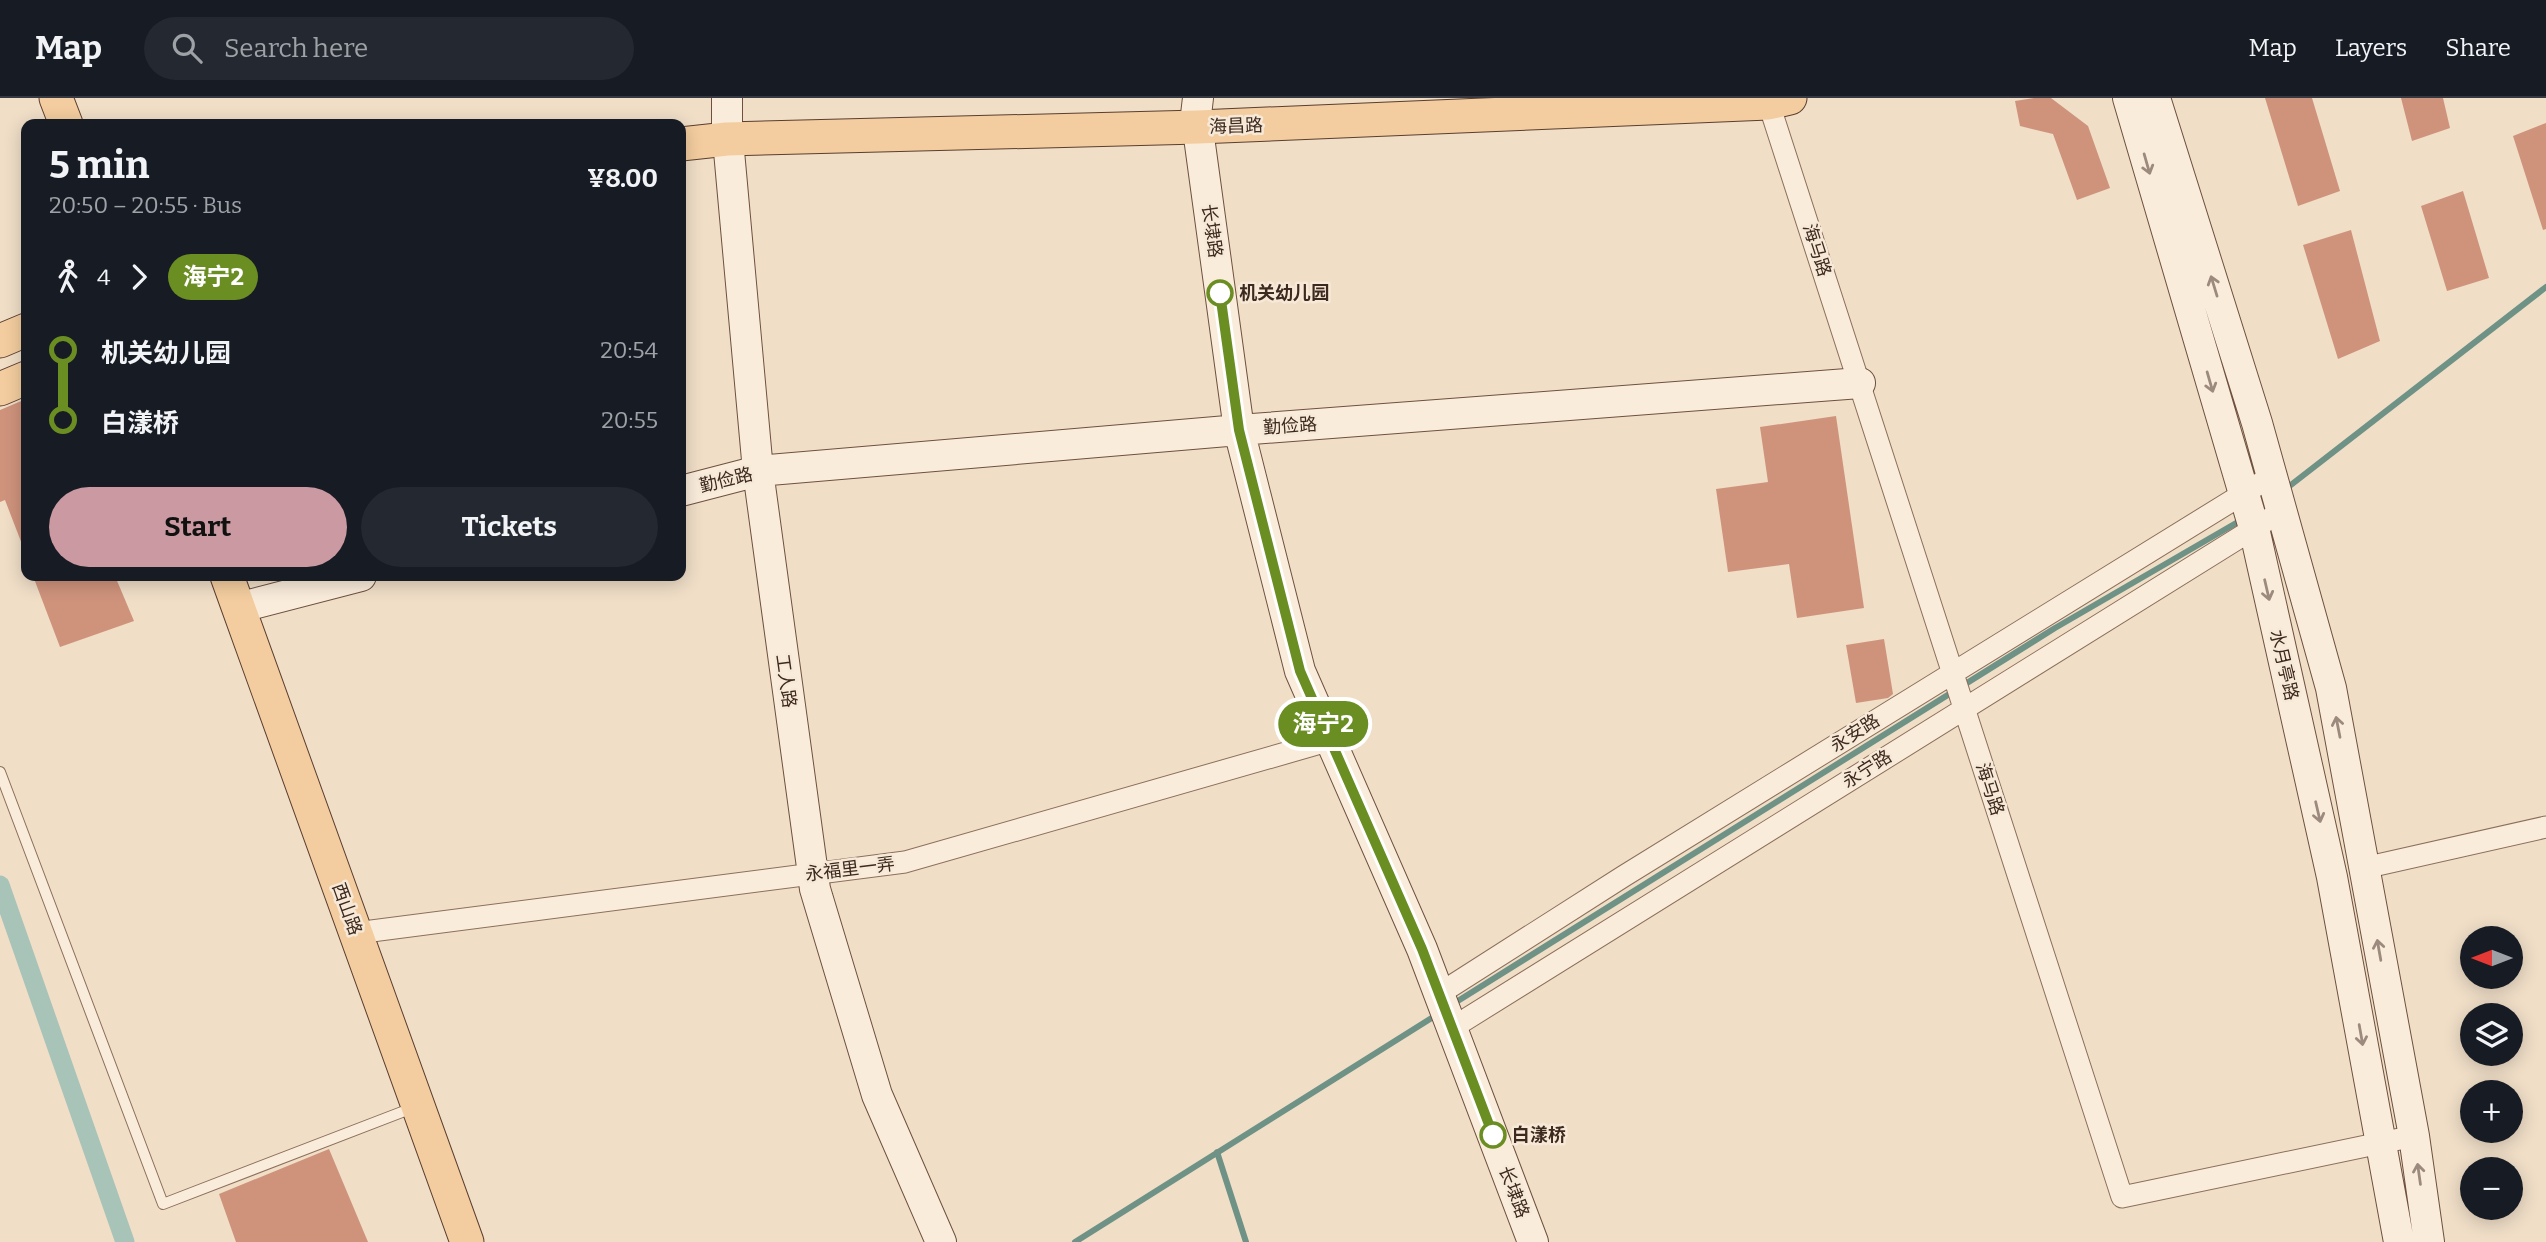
<!DOCTYPE html>
<html lang="en">
<head>
<meta charset="utf-8">
<style>
	:root { --surface:#171b24; --page:#242831; --text:#f1f3f6; --muted:#9ea1a6; --line:#363941; --accent:#cb99a1 }
	body { margin:0; font-family:Bitter,"Noto Sans SC",serif; background:var(--page); color:var(--text); height:100vh; display:flex; flex-direction:column; font-size:26px; white-space:nowrap }
	* { box-sizing:border-box; margin:0 }
	p { font-size:23px; color:var(--muted) }
	.icon { flex:none; width:38px; height:38px; fill:none; stroke:currentColor; stroke-width:2; stroke-linecap:round; stroke-linejoin:round }
	.map { position:relative; flex:1; overflow:hidden }
	.sheet { position:absolute; left:21px; top:21px; width:665px; height:462px; display:flex; flex-direction:column; background:var(--surface); border-radius:14px; box-shadow:0 4px 18px #0003 }
	.sheet>* { flex:none }
	.badge { padding:0 14px; border-radius:23px; font-size:24px; line-height:46px }
	.needle { width:46px; rotate:270deg }
	.controls { position:absolute; left:2460px; top:828px; display:grid; gap:14px }
	.controls a { display:grid; place-items:center; width:63px; height:63px; border-radius:50%; background:var(--surface); box-shadow:0 4px 18px #0003; font-size:35px }
	.map>.badge { position:absolute; translate:-50% -50%; box-shadow:0 0 0 4px #fff }
	.legs { display:flex; align-items:center; gap:10px; height:77px; padding:0 28px; font-size:23px }
	.legs p { margin-inline-start:auto }
	.head { display:flex; align-items:center; justify-content:space-between; height:119px; padding:0 28px }
	h1 { font-size:38px; font-weight:700; line-height:52px }
	.cta { display:flex; gap:14px; margin-top:auto; padding:14px 28px }
	.cta a { flex:1; height:80px; border-radius:42px; background:var(--accent); color:#111; font-size:28px; font-weight:700; line-height:80px; text-align:center }
	.cta a+a { background:var(--page); color:var(--text) }
	ul { padding:0 28px; list-style:none }
	li { display:flex; align-items:center; gap:24px; height:70px; font-size:26px }
	li i { display:grid; place-items:center; width:10px; height:100%; margin:0 9px; background:currentColor }
	li i::after { content:''; width:18px; height:18px; margin:-9px; border:5px solid; border-radius:50%; background:var(--surface) }
	li p { margin-inline-start:auto }
	li:first-child i { background:linear-gradient(#0000 50%,currentColor 0) }
	li:last-child i { background:linear-gradient(currentColor 50%,#0000 0) }
	header { display:flex; align-items:center; gap:42px; box-sizing:border-box; height:98px; padding:0 35px; background:var(--surface); border-bottom:2px solid var(--line) }
	header strong { font-size:33px }
	nav { display:flex; gap:38px; margin-inline-start:auto; font-size:24px }
	.search { width:490px; height:63px; background:var(--page); display:flex; align-items:center; gap:18px; box-sizing:border-box; padding:0 24px; border-radius:38px; color:var(--muted); font-size:26px }
	.map>svg:first-child { display:block }
	.lines { fill:none; stroke-linecap:round; stroke-linejoin:round }
	.stream { stroke:#6e9285; stroke-width:6 }
	.canal { stroke:#a8c3b8; stroke-width:19 }
	.building { fill:#cf937c }
	.lane-casing { stroke:#8c6f5b; stroke-width:12 }
	.street-casing { stroke:#8c6f5b; stroke-width:23 }
	.secondary-casing { stroke:#6e503e; stroke-width:32 }
	.primary-casing { stroke:#5a3e2f; stroke-width:35 }
	.lane { stroke:#faecdb; stroke-width:10 }
	.street { stroke:#faecdb; stroke-width:21 }
	.secondary { stroke:#faecdb; stroke-width:30 }
	.primary { stroke:#f3cd9f; stroke-width:33 }
	.oneway { stroke:#9b8a7d }
	.line-1-casing { stroke:#fff; stroke-width:16 }
	.line-1 { stroke:#6b8e23; stroke-width:10 }
	.stop-1-dot { fill:#fff; stroke:#6b8e23; stroke-width:3.5 }
	.labels { text-anchor:middle; dominant-baseline:central; stroke-width:5; stroke-linejoin:round; paint-order:stroke }
	.street-label { font-size:18px; fill:#3c291f; stroke:#f7e9d7 }
	.stop-label { font-size:18px; font-weight:bold; fill:#3c291f; stroke:#f7e9d7; text-anchor:start }
</style>
</head>
<body>
<header>
<strong>Map</strong>
<div class="search"><svg class="icon" aria-label="search" viewBox="0 0 24 24"><circle cx="10" cy="10" r="6"/><path d="M15 15l6 6"/></svg>Search here</div>
<nav><a>Map</a><a>Layers</a><a>Share</a></nav>
</header>
<div class="map">
<svg width="2546" height="1144" viewBox="0 0 2546 1144">
	<rect width="100%" height="100%" fill="#f0dec7"/>
	<g class="lines">
		<path class="stream" d="M 2283,393 L 2546,189
			M 1453,906 L 2055,530 L 2243,421
			M 1217,1054 L 1246,1144
			M 1075,1144 L 1438,916"/>
		<path class="canal" d="M 0,787 L 125,1144"/>
	</g>
	<path class="building" d="M 2034,0 L 2051,0 L 2088,28 L 2110,90 L 2077,102 L 2053,36 L 2020,28 L 2015,3 Z
		M 2265,0 L 2312,0 L 2340,93 L 2298,108 Z
		M 2401,0 L 2443,0 L 2450,30 L 2412,43 Z
		M 2546,25 L 2546,131 L 2543,132 L 2513,38 Z
		M 2463,93 L 2489,180 L 2447,193 L 2421,108 Z
		M 2351,132 L 2380,243 L 2338,261 L 2303,147 Z
		M 26,301 L 26,454 L 25,454 L 5,402 L 0,404 L 0,312 Z
		M 1836,318 L 1864,510 L 1797,520 L 1789,466 L 1728,474 L 1716,391 L 1768,384 L 1760,329 Z
		M 33,478 L 115,478 L 134,523 L 60,549 Z
		M 1884,541 L 1893,596 L 1888,600 L 1856,605 L 1846,547 Z
		M 329,1051 L 368,1144 L 236,1144 L 219,1096 Z"/>
	<g class="lines">
		<defs>
			<path id="lane" d="M 0,674 L 163,1106 L 415,1009"/>
			<path id="street" d="M 1767,0 L 2122,1099 L 2414,1038
				M 2364,770 L 2546,729
				M 356,835 L 905,764 L 1331,642
				M 1439,896 L 1624,778 L 2272,378
				M 1452,930 L 2282,413"/>
			<path id="secondary" d="M 727,0 L 727,31 L 758,373 L 815,791 L 877,997 L 941,1144
				M 1198,0 L 1196,17 L 1239,332 L 1300,573 L 1422,851 L 1533,1144
				M 2128,0 L 2254,430 L 2332,779 L 2399,1144
				M 2155,0 L 2257,325 L 2331,590 L 2414,1038 L 2429,1144
				M 681,393 L 758,373 L 1239,332 L 1860,285
				M 238,510 L 361,478"/>
			<path id="primary" d="M 56,0 L 66,26
				M 681,46 L 727,41 L 1198,29 L 1768,5 L 1790,0
				M 0,243 L 26,232
				M 0,291 L 26,280
				M 227,478 L 467,1144"/>
		</defs>
		<use href="#lane" class="lane-casing"/>
		<use href="#street" class="street-casing"/>
		<use href="#secondary" class="secondary-casing"/>
		<use href="#primary" class="primary-casing"/>
		<use href="#lane" class="lane"/>
		<use href="#street" class="street"/>
		<use href="#secondary" class="secondary"/>
		<use href="#primary" class="primary"/>
	</g>
	<defs><path id="oneway-shaft" d="M-6 0H5M1.5-3L5.5 0L1.5 3" fill="none" stroke-width="1.6" stroke-linecap="round" stroke-linejoin="round" transform="scale(1.75)"/></defs>
	<g class="oneway">
		<use href="#oneway-shaft" transform="translate(2147 66) rotate(74)"/>
		<use href="#oneway-shaft" transform="translate(2214 188) rotate(-107)"/>
		<use href="#oneway-shaft" transform="translate(2210 284) rotate(74)"/>
		<use href="#oneway-shaft" transform="translate(2267 492) rotate(77)"/>
		<use href="#oneway-shaft" transform="translate(2338 629) rotate(-101)"/>
		<use href="#oneway-shaft" transform="translate(2318 714) rotate(77)"/>
		<use href="#oneway-shaft" transform="translate(2379 852) rotate(-100)"/>
		<use href="#oneway-shaft" transform="translate(2361 937) rotate(80)"/>
		<use href="#oneway-shaft" transform="translate(2419 1076) rotate(-98)"/>
	</g>
	<g class="lines">
		<defs>
			<path id="line-1" d="M 1220,195 L 1239,332 L 1300,573 L 1422,851 L 1493,1037"/>
		</defs>
		<use href="#line-1" class="line-1-casing"/>
		<use href="#line-1" class="line-1"/>
	</g>
	<g class="stop-1-dot">
		<circle cx="1220" cy="195" r="12"/>
		<circle cx="1493" cy="1037" r="12"/>
	</g>
	<g class="labels">
		<g class="street-label">
			<text transform="translate(1236 28) rotate(-2)">海昌路</text>
			<text transform="translate(1212 133) rotate(82)">长埭路</text>
			<text transform="translate(1817 152) rotate(72)">海马路</text>
			<text transform="translate(1290 328) rotate(-4)">勤俭路</text>
			<text transform="translate(726 382) rotate(-14)">勤俭路</text>
			<text transform="translate(2284 567) rotate(77)">水月亭路</text>
			<text transform="translate(786 583) rotate(82)">工人路</text>
			<text transform="translate(1855 635) rotate(-32)">永安路</text>
			<text transform="translate(1867 671) rotate(-32)">永宁路</text>
			<text transform="translate(1990 691) rotate(72)">海马路</text>
			<text transform="translate(850 771) rotate(-7)">永福里一弄</text>
			<text transform="translate(347 811) rotate(70)">西山路</text>
			<text transform="translate(1514 1094) rotate(69)">长埭路</text>
		</g>
		<g class="stop-label">
			<text x="1239" y="195">机关幼儿园</text>
			<text x="1512" y="1037">白漾桥</text>
		</g>
	</g>
</svg>
<div class="controls">
<a><svg class="needle" viewBox="-14 -14 28 28"><path d="M0-13l5 13h-10z" fill="#e53935"/><path d="M0 13l5-13h-10z" fill="#9ea1a6"/></svg></a>
<a><svg class="icon" aria-label="layers" viewBox="0 0 24 24"><path d="M12 4l9 5-9 5-9-5zM3 14l9 5 9-5"/></svg></a>
<a>+</a>
<a>−</a>
</div>
<b class="badge" style="left:1323px;top:626px;background:#6b8e23;color:#fff">海宁2</b>
<section class="sheet">
<div class="head"><div><h1>5 min</h1><p>20:50 – 20:55 · Bus</p></div><b>¥8.00</b></div>
<div class="legs"><svg class="icon" aria-label="walk" viewBox="0 0 24 24"><circle cx="13" cy="4" r="2"/><path d="M13 8l-2 6 4 7M11 14l-3 7M7 12l3-4h3l4 4"/></svg>4<svg class="icon" aria-label="forward" viewBox="0 0 24 24"><path d="M9 5l7 7-7 7"/></svg><b class="badge" style="background:#6b8e23;color:#fff">海宁2</b></div>
<ul>
<li><i style="color:#6b8e23"></i><b>机关幼儿园</b><p>20:54</p></li>
<li><i style="color:#6b8e23"></i><b>白漾桥</b><p>20:55</p></li>
</ul>
<div class="cta"><a>Start</a><a>Tickets</a></div>
</section>
</div>
</body>
</html>
